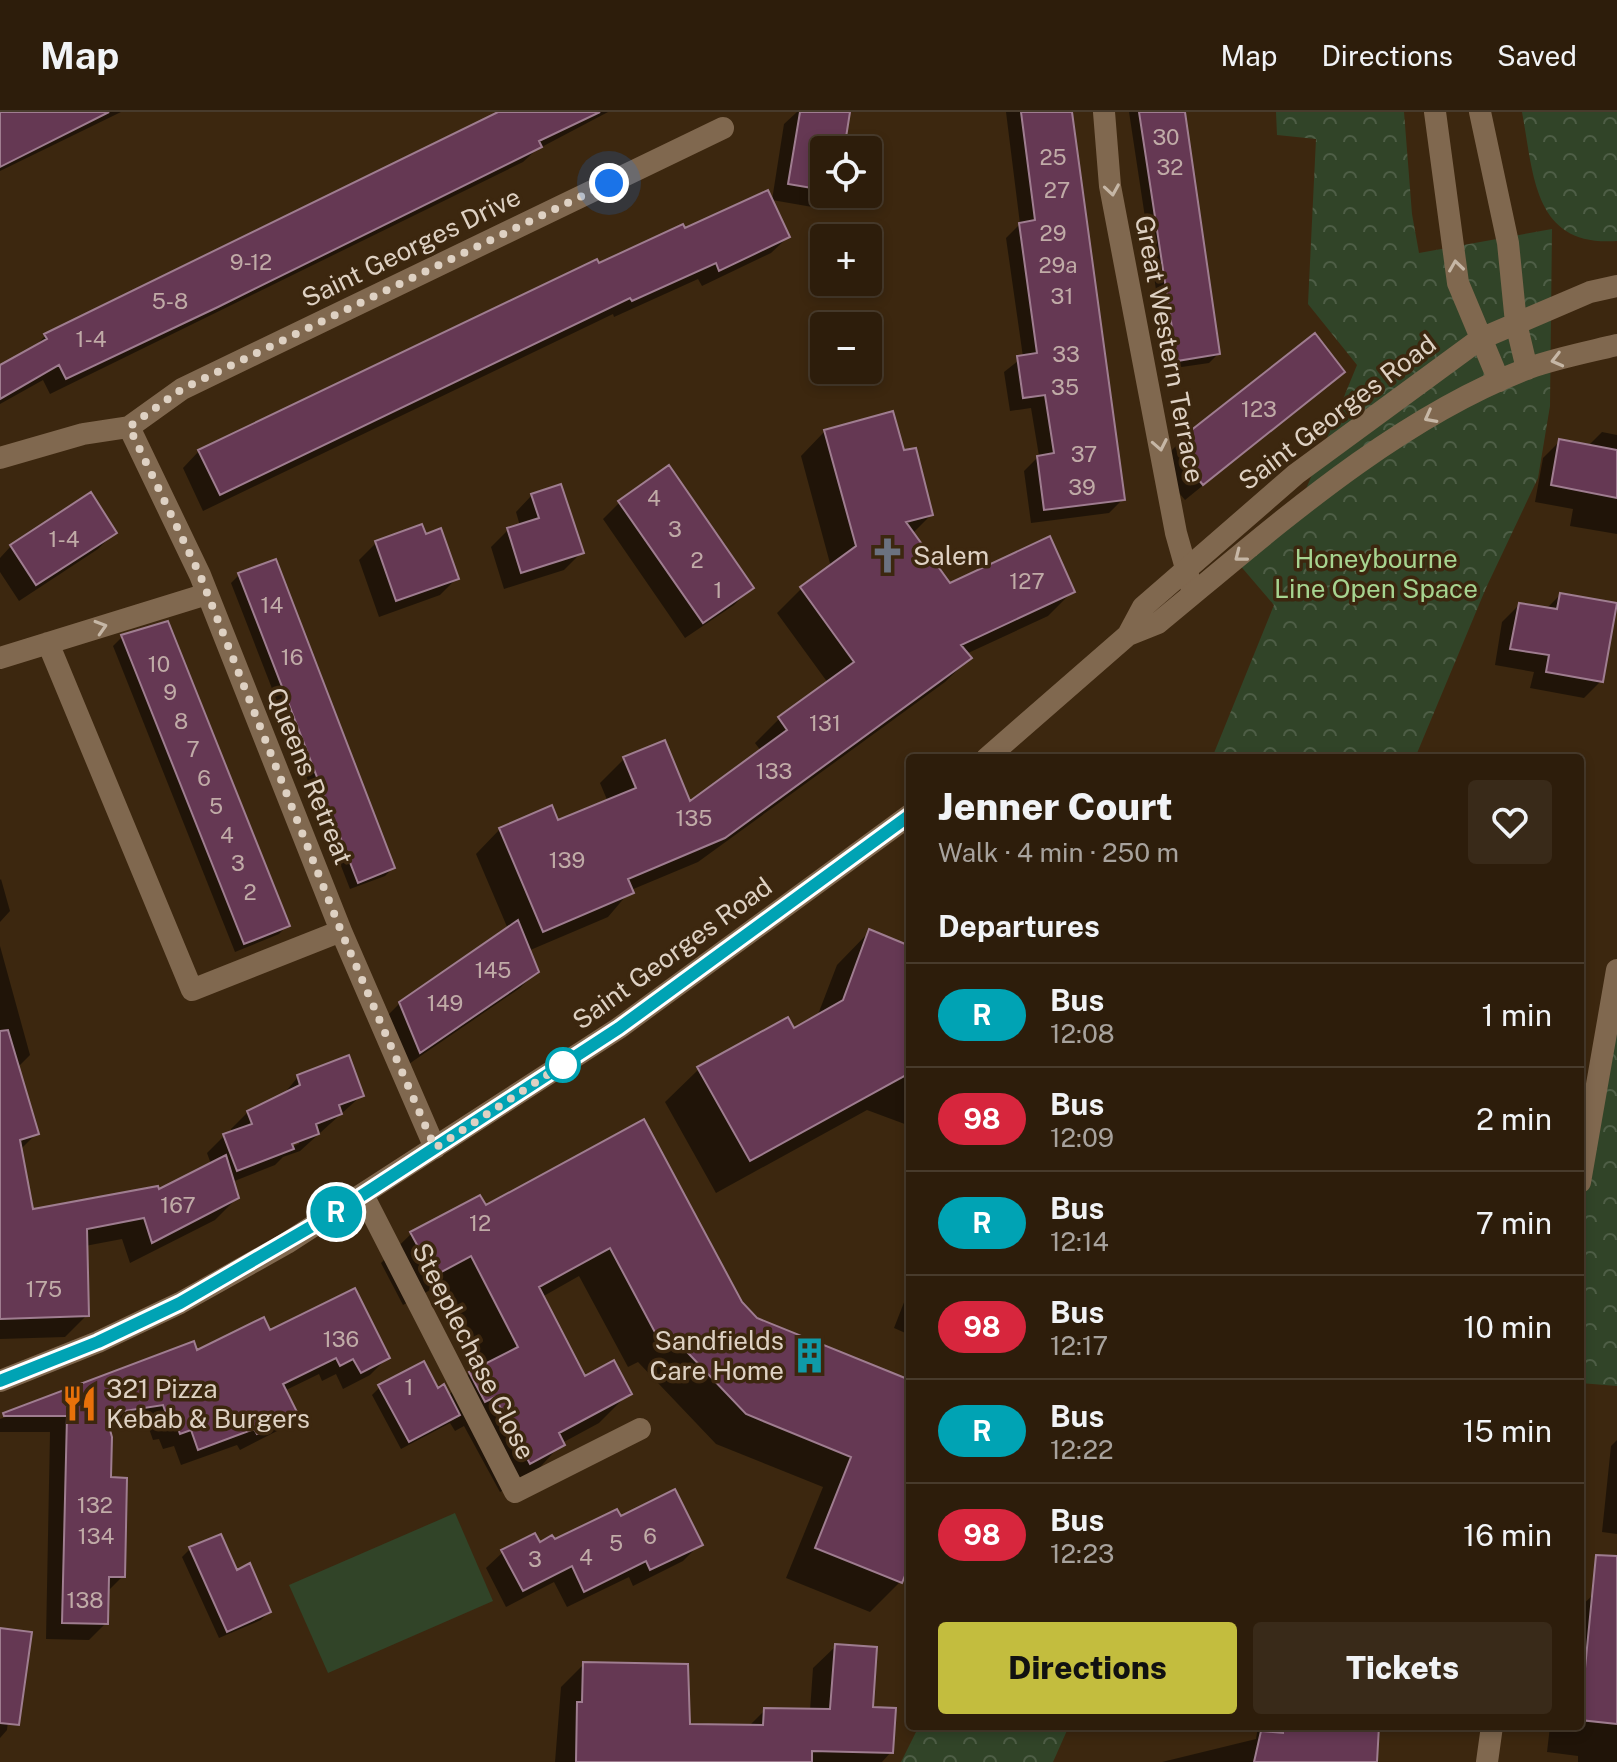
<!DOCTYPE html>
<html lang="en">
<head>
<meta charset="utf-8">
<style>
	:root { --surface:#2d1d0b; --page:#392a19; --text:#f1f3f6; --muted:#a7a29d; --line:#483b2c; --accent:#c3bd3e }
	body { margin:0; font-family:"Public Sans",sans-serif; background:var(--page); color:var(--text); height:100vh; display:flex; flex-direction:column; font-size:30px; white-space:nowrap }
	* { box-sizing:border-box; margin:0 }
	p { font-size:26px; color:var(--muted) }
	.icon { flex:none; width:44px; height:44px; fill:none; stroke:currentColor; stroke-width:2; stroke-linecap:round; stroke-linejoin:round }
	.map { position:relative; flex:1; overflow:hidden }
	.drawer { position:absolute; left:906px; top:642px; width:678px; height:976px; display:flex; flex-direction:column; background:var(--surface); border-radius:8px; box-shadow:0 4px 12px #0003,0 0 0 2px var(--line) }
	.drawer>* { flex:none }
	.badge { padding:0 16px; border-radius:26px; font-size:28px; line-height:52px }
	.tools { position:absolute; left:810px; top:24px; display:grid; gap:16px }
	.tools a { display:grid; place-items:center; width:72px; height:72px; border-radius:8px; background:var(--surface); box-shadow:0 4px 12px #0003,0 0 0 2px var(--line); font-size:40px }
	.you { position:absolute; width:40px; height:40px; margin:-20px; border:6px solid #fff; border-radius:50%; background:#1a73e8; box-shadow:0 0 0 12px #1a73e833 }
	.map>.badge { position:absolute; translate:-50% -50%; box-shadow:0 0 0 4px #fff }
	h2 { padding:0 32px; font-size:30px; line-height:72px }
	.round { display:grid; place-items:center; flex:none; width:84px; height:84px; border-radius:8px; background:var(--page) }
	.overview { display:flex; align-items:center; justify-content:space-between; height:136px; padding:0 32px }
	h1 { font-size:38px; font-weight:800; line-height:60px }
	.cta { display:flex; gap:16px; margin-top:auto; padding:16px 32px }
	.cta a { flex:1; height:92px; border-radius:8px; background:var(--accent); color:#111; font-size:32px; font-weight:800; line-height:92px; text-align:center }
	.cta a+a { background:var(--page); color:var(--text) }
	ul { padding:0; list-style:none }
	li { display:flex; align-items:center; gap:24px; height:104px; padding:0 32px; border-top:2px solid var(--line) }
	li div { flex:1 }
	li b { display:block; font-size:30px }
	li em { font-style:normal }
	li .badge { min-width:88px; font-weight:700; text-align:center }
	header { display:flex; align-items:center; gap:48px; box-sizing:border-box; height:112px; padding:0 40px; background:var(--surface); border-bottom:2px solid var(--line) }
	header strong { font-size:38px }
	nav { display:flex; gap:44px; margin-inline-start:auto; font-size:28px }
	.map>svg:first-child { display:block }
	.park { fill:url(#park-crowns) }
	.pitch { fill:#314428 }
	.shadow { fill:#0007; fill-rule:evenodd }
	.building { fill:#653853; stroke:#9f7d90; stroke-width:2 }
	.lines { fill:none; stroke-linecap:round; stroke-linejoin:round }
	.minor { stroke:#80684f; stroke-width:22 }
	.tertiary { stroke:#80684f; stroke-width:22 }
	.oneway { stroke:#c6b7a6 }
	.line-casing { stroke:#fff; stroke-width:18 }
	.line { stroke:#00a3b4; stroke-width:12 }
	.walk { stroke:#ded1c3; stroke-width:8; stroke-dasharray:0 14.4 }
	.stop-dot { fill:#fff; stroke:#00a3b4; stroke-width:4 }
	.labels { text-anchor:middle; dominant-baseline:central; stroke-width:7; stroke-linejoin:round; paint-order:stroke }
	.number-label { font-size:22px; fill:#c0aba7 }
	.street-label { font-size:26px; fill:#ded1c3; stroke:#3c270f }
	.poi-label { font-size:26px; fill:#ded1c3; stroke:#3c270f; text-anchor:start }
	.park-label { font-size:26px; fill:#a6d490; stroke:#3c270f }
</style>
</head>
<body>
<header>
<strong>Map</strong>
<nav><a>Map</a><a>Directions</a><a>Saved</a></nav>
</header>
<div class="map">
<svg width="1617" height="1650" viewBox="0 0 1617 1650">
	<defs>
		<pattern id="park-crowns" width="20" height="18" patternUnits="userSpaceOnUse" patternTransform="scale(2)"><rect width="20" height="18" fill="#314428"/><path d="M2 6a3 3 0 1 1 6 0M12 15a3 3 0 1 1 6 0" fill="none" stroke="#4e5e46"/></pattern>
	</defs>
	<rect width="100%" height="100%" fill="#3c270f"/>
	<path class="park" d="M 1276,0 L 1404,0 L 1412,102 L 1419,141 L 1552,117 L 1550,294 L 1538,366 L 1486,476 L 1415,646 L 1212,646 L 1274,493 L 1232,444 L 1304,382 L 1357,253 L 1308,192 L 1316,27 L 1277,23 Z
		M 1522,0 L 1617,0 L 1617,129 C 1533,135 1534,63 1522,0 Z
		M 1617,858 L 1617,1274 L 1580,1271 L 1580,1070 Z
		M 919,1614 L 1069,1614 L 1053,1650 L 901,1650 Z"/>
	<path class="pitch" d="M 455,1401 L 493,1489 L 328,1561 L 289,1473 Z"/>
	<path class="shadow" d="M 9,0 L 121,0 L 0,59 L 0,4 Z
		M 503,0 L 608,0 L 536,38 L 523,50 L 50,282 L 43,268 L 0,292 L 0,256 L 32,238 L 45,224 Z
		M 797,0 L 830,0 L 842,38 L 824,38 L 824,82 L 832,82 L 818,96 L 772,88 L 784,12 Z
		M 1006,0 L 1069,0 L 1123,387 L 1109,401 L 1031,411 L 1024,359 L 1039,344 L 1031,296 L 1010,299 L 1004,260 L 1023,245 L 1006,126 L 1020,112 Z
		M 1129,0 L 1183,0 L 1218,242 L 1209,251 L 1168,257 Z
		M 684,119 L 788,125 L 771,141 L 702,174 L 698,167 L 614,205 L 613,202 L 203,399 L 183,356 L 199,339 L 598,153 Z
		M 1343,260 L 1185,388 L 1165,364 L 1164,346 L 1181,329 Z
		M 825,319 L 902,340 L 931,403 L 912,422 L 950,473 L 1073,479 L 1048,504 L 966,542 L 970,546 L 945,570 L 698,750 L 631,778 L 608,805 L 528,839 L 537,859 L 520,876 L 403,956 L 383,908 L 400,891 L 508,817 L 476,742 L 500,717 L 557,711 L 608,690 L 600,671 L 624,647 L 689,692 L 761,639 L 755,631 L 779,607 L 828,571 L 777,501 L 801,477 L 831,455 L 801,344 Z
		M 1602,320 L 1617,323 L 1617,422 L 1570,414 L 1573,397 L 1535,390 L 1543,346 L 1560,329 L 1588,334 Z
		M 532,383 L 581,441 L 564,458 L 504,477 L 491,435 L 508,418 L 520,414 L 516,400 Z
		M 620,390 L 751,476 L 734,493 L 685,526 L 603,407 Z
		M 115,420 L 98,437 L 19,489 L 0,460 L 0,446 L 11,434 Z
		M 376,431 L 457,466 L 440,483 L 379,505 L 359,448 Z
		M 239,463 L 393,756 L 385,764 L 350,777 L 231,471 Z
		M 1560,483 L 1601,569 L 1584,586 L 1530,576 L 1534,560 L 1495,553 L 1502,510 L 1519,493 L 1546,497 Z
		M 122,525 L 287,814 L 279,822 L 235,840 L 113,534 Z
		M 1,767 L 10,799 L 0,810 L 0,768 Z
		M 870,819 L 910,836 L 910,1014 L 867,998 L 716,1081 L 665,990 L 699,957 L 793,918 L 817,905 L 837,853 Z
		M 0,834 L 30,943 L 17,956 L 37,1021 L 20,1038 L 31,1099 L 157,1080 L 211,1052 L 207,1041 L 224,1024 L 233,1021 L 231,1017 L 248,1000 L 282,984 L 298,965 L 361,984 L 300,1039 L 283,1045 L 275,1053 L 232,1070 L 237,1086 L 215,1108 L 130,1151 L 122,1127 L 85,1134 L 87,1203 L 65,1225 L 0,1227 ZM 299,1028 L 299,1032 L 284,1038 L 282,1034 Z
		M 643,1010 L 740,1191 L 755,1207 L 910,1270 L 910,1445 L 900,1470 L 870,1500 L 786,1466 L 823,1375 L 716,1332 L 638,1250 L 628,1255 L 579,1164 L 542,1185 L 584,1267 L 629,1281 L 599,1311 L 562,1331 L 533,1363 L 500,1380 L 464,1314 L 455,1319 L 450,1311 L 401,1337 L 372,1283 L 380,1275 L 437,1278 L 448,1284 L 470,1261 L 483,1255 L 441,1172 L 403,1193 L 381,1151 L 411,1122 L 485,1096 Z
		M 910,1175 L 910,1223 L 894,1216 Z
		M 270,1220 L 387,1246 L 370,1263 L 343,1277 L 336,1262 L 322,1269 L 319,1262 L 284,1279 L 295,1301 L 279,1318 L 240,1338 L 237,1333 L 181,1353 L 174,1334 L 163,1337 L 159,1327 L 153,1328 L 146,1308 L 107,1315 L 109,1367 L 123,1464 L 106,1481 L 106,1511 L 89,1528 L 46,1527 L 50,1320 L 0,1320 L 0,1307 L 196,1241 Z
		M 1617,1328 L 1617,1422 L 1602,1420 L 1611,1334 Z
		M 620,1407 L 700,1432 L 683,1449 L 633,1474 L 629,1465 L 567,1495 L 554,1470 L 506,1495 L 486,1456 L 503,1440 L 554,1430 Z
		M 190,1437 L 236,1460 L 269,1500 L 261,1508 L 219,1526 L 182,1445 Z
		M 1593,1483 L 1617,1485 L 1617,1650 L 1578,1650 L 1578,1644 L 1547,1640 L 1550,1614 L 1580,1614 L 1580,1495 Z
		M 0,1518 L 9,1599 L 7,1618 L 0,1626 Z
		M 836,1534 L 891,1640 L 882,1650 L 555,1650 L 561,1575 L 584,1552 L 688,1614 L 748,1615 L 765,1598 L 810,1599 L 813,1556 Z
		M 1258,1614 L 1377,1614 L 1375,1650 L 1162,1650 L 1256,1627 Z"/>
	<path class="building" d="M 0,0 L 109,0 L 0,55 Z
		M 498,0 L 600,0 L 539,29 L 542,35 L 218,195 L 66,267 L 59,253 L 0,287 L 0,253 L 47,227 L 44,222 Z
		M 800,0 L 850,0 L 844,38 L 824,38 L 824,78 L 788,72 Z
		M 1021,0 L 1072,0 L 1125,388 L 1044,398 L 1037,344 L 1054,341 L 1045,283 L 1023,286 L 1017,244 L 1037,241 L 1019,111 L 1035,108 Z
		M 1139,0 L 1185,0 L 1220,242 L 1177,249 Z
		M 768,78 L 790,125 L 719,159 L 716,151 L 632,189 L 630,186 L 220,383 L 198,338 L 597,147 L 599,151 L 683,112 L 685,116 Z
		M 1315,221 L 1345,260 L 1203,373 L 1181,346 L 1180,327 Z
		M 893,299 L 904,338 L 916,336 L 933,403 L 906,410 L 950,471 L 1050,424 L 1075,480 L 961,533 L 972,546 L 725,726 L 628,767 L 634,781 L 543,820 L 499,716 L 552,693 L 558,708 L 636,676 L 623,645 L 665,628 L 690,689 L 787,618 L 778,605 L 854,550 L 800,475 L 856,434 L 824,318 Z
		M 1559,327 L 1617,338 L 1617,386 L 1551,373 Z
		M 669,353 L 754,476 L 703,511 L 618,389 Z
		M 561,372 L 584,441 L 521,461 L 507,416 L 539,406 L 531,382 Z
		M 91,380 L 117,421 L 36,473 L 10,433 Z
		M 422,412 L 426,422 L 441,416 L 459,467 L 396,489 L 375,429 Z
		M 276,447 L 395,756 L 358,771 L 238,461 Z
		M 1560,481 L 1617,491 L 1603,570 L 1546,560 L 1549,543 L 1510,537 L 1519,491 L 1557,497 Z
		M 168,509 L 290,814 L 244,832 L 121,523 Z
		M 518,808 L 539,860 L 420,941 L 399,890 Z
		M 869,817 L 910,834 L 910,961 L 750,1049 L 697,955 L 788,905 L 794,916 L 843,888 Z
		M 8,918 L 39,1022 L 20,1028 L 33,1097 L 158,1074 L 159,1077 L 226,1043 L 239,1086 L 152,1131 L 144,1106 L 87,1117 L 89,1204 L 0,1207 L 0,919 Z
		M 349,943 L 364,984 L 339,993 L 342,1002 L 316,1012 L 319,1022 L 292,1032 L 294,1037 L 237,1059 L 223,1022 L 252,1012 L 247,999 L 300,973 L 297,963 Z
		M 644,1007 L 742,1190 L 757,1206 L 910,1268 L 910,1451 L 902,1471 L 815,1436 L 851,1345 L 746,1302 L 669,1221 L 658,1226 L 610,1136 L 539,1175 L 585,1264 L 614,1248 L 632,1282 L 559,1321 L 565,1333 L 530,1352 L 495,1285 L 485,1290 L 469,1260 L 518,1235 L 471,1144 L 434,1164 L 410,1120 L 480,1083 L 486,1093 Z
		M 355,1176 L 390,1246 L 361,1261 L 353,1247 L 340,1254 L 336,1246 L 283,1272 L 298,1302 L 257,1322 L 254,1317 L 198,1338 L 191,1318 L 180,1322 L 176,1311 L 170,1313 L 163,1293 L 112,1301 L 107,1307 L 112,1325 L 111,1365 L 127,1366 L 125,1465 L 109,1465 L 108,1512 L 62,1511 L 67,1304 L 4,1304 L 3,1301 L 194,1229 L 197,1238 L 264,1205 L 270,1218 Z
		M 424,1249 L 438,1276 L 444,1272 L 460,1303 L 409,1330 L 378,1273 Z
		M 675,1377 L 703,1433 L 650,1458 L 646,1449 L 584,1480 L 572,1454 L 523,1479 L 501,1438 L 535,1421 L 540,1430 L 552,1423 L 555,1427 L 617,1397 L 621,1404 Z
		M 221,1422 L 237,1458 L 250,1451 L 271,1500 L 227,1520 L 189,1435 Z
		M 1596,1443 L 1617,1444 L 1617,1612 L 1580,1608 Z
		M 0,1516 L 32,1520 L 19,1613 L 0,1611 Z
		M 835,1532 L 877,1535 L 873,1595 L 896,1596 L 893,1641 L 812,1639 L 812,1650 L 576,1650 L 577,1590 L 582,1590 L 583,1550 L 688,1552 L 690,1612 L 763,1613 L 764,1596 L 830,1597 Z
		M 1283,1614 L 1379,1614 L 1377,1650 L 1254,1650 L 1261,1619 L 1283,1621 Z"/>
	<g class="lines">
		<path class="minor" d="M 1104,0 L 1110,74 L 1176,421 L 1191,474
			M 129,315 L 200,463 L 341,819 L 435,1036
			M 0,346 L 83,322 L 129,315 L 182,277 L 723,16
			M 48,531 L 192,878 L 341,819
			M 0,546 L 207,482
			M 1580,1070 L 1617,858
			M 363,1083 L 515,1380 L 640,1317
			M 1487,1650 L 1492,1614"/>
		<path class="tertiary" d="M 1435,0 L 1458,171 L 1499,269
			M 1480,0 L 1508,131 L 1516,211 L 1527,257
			M 1128,523 L 1143,495 L 1296,362 L 1480,227 L 1590,180 L 1617,174
			M 987,646 L 1128,523 L 1158,511 C 1270,419 1392,308 1529,256 C 1557,246 1588,240 1617,233
			M 0,1269 L 98,1230 L 180,1191 L 287,1131 L 619,916 L 910,703"/>
	</g>
	<defs><path id="oneway-chevron" d="M-2-3.5L2.5 0L-2 3.5" fill="none" stroke-width="1.6" stroke-linecap="round" stroke-linejoin="round" transform="scale(2)"/></defs>
	<g class="oneway">
		<use href="#oneway-chevron" transform="translate(1112 78) rotate(81)"/>
		<use href="#oneway-chevron" transform="translate(1456 154) rotate(-98)"/>
		<use href="#oneway-chevron" transform="translate(1557 248) rotate(166)"/>
		<use href="#oneway-chevron" transform="translate(1430 305) rotate(152)"/>
		<use href="#oneway-chevron" transform="translate(1160 333) rotate(79)"/>
		<use href="#oneway-chevron" transform="translate(1240 444) rotate(142)"/>
		<use href="#oneway-chevron" transform="translate(101 515) rotate(-17)"/>
	</g>
	<g class="lines">
		<defs>
			<path id="line" d="M 0,1269 L 98,1230 L 180,1191 L 338,1099 L 619,916 L 910,703"/>
		</defs>
		<use href="#line" class="line-casing"/>
		<use href="#line" class="line"/>
		<path class="walk" d="M 563,953 L 567,950 L 435,1036 L 341,819 L 200,463 L 129,315 L 182,277 L 609,71"/>
	</g>
	<defs>
		<symbol id="church-bare" viewBox="-9 -9 18 18"><path d="M-1.2-6h2.4v3.5h3.3v2.4h-3.3V6h-2.4V-.1h-3.3v-2.4h3.3Z" fill="#6b7280" stroke="#3c270f" stroke-width="2.5" paint-order="stroke"/></symbol>
		<symbol id="building-bare" viewBox="-9 -9 18 18"><path d="M-4-6H4V6H1V3H-1V6H-4ZM-2.5-4.3h1.7v1.8h-1.7ZM.8-4.3h1.7v1.8H.8ZM-2.5-1h1.7V.8h-1.7ZM.8-1h1.7V.8H.8Z" fill="#0f9aa8" stroke="#3c270f" stroke-width="2.5" paint-order="stroke"/></symbol>
		<symbol id="restaurant-bare" viewBox="-9 -9 18 18"><path d="M-5-6h1v4h1v-4h1v4h1v-4h1v5L-1.5 .5V6h-2V.5L-5-1ZM5-6V6H3V1.5H1.5Q1.5-4 5-6Z" fill="#e8710a" stroke="#3c270f" stroke-width="2.5" paint-order="stroke"/></symbol>
	</defs>
	<g fill-rule="evenodd">
		<use href="#church-bare" x="862" y="418" width="51" height="51"/>
		<use href="#building-bare" x="784" y="1218" width="51" height="51"/>
		<use href="#restaurant-bare" x="54" y="1266" width="51" height="51"/>
	</g>
	<circle class="stop-dot" cx="563" cy="953" r="16"/>
	<g class="labels">
		<g class="number-label">
			<text x="1166" y="25">30</text>
			<text x="1053" y="45">25</text>
			<text x="1170" y="55">32</text>
			<text x="1057" y="78">27</text>
			<text x="1053" y="121">29</text>
			<text x="251" y="150">9-12</text>
			<text x="1058" y="153">29a</text>
			<text x="1062" y="184">31</text>
			<text x="170" y="189">5-8</text>
			<text x="91" y="227">1-4</text>
			<text x="1066" y="242">33</text>
			<text x="1065" y="275">35</text>
			<text x="1259" y="297">123</text>
			<text x="1084" y="342">37</text>
			<text x="1082" y="375">39</text>
			<text x="654" y="386">4</text>
			<text x="675" y="417">3</text>
			<text x="64" y="427">1-4</text>
			<text x="697" y="448">2</text>
			<text x="1027" y="469">127</text>
			<text x="718" y="478">1</text>
			<text x="272" y="493">14</text>
			<text x="292" y="545">16</text>
			<text x="159" y="552">10</text>
			<text x="170" y="580">9</text>
			<text x="181" y="609">8</text>
			<text x="825" y="611">131</text>
			<text x="193" y="637">7</text>
			<text x="774" y="659">133</text>
			<text x="204" y="666">6</text>
			<text x="216" y="694">5</text>
			<text x="694" y="706">135</text>
			<text x="227" y="723">4</text>
			<text x="567" y="748">139</text>
			<text x="238" y="751">3</text>
			<text x="250" y="780">2</text>
			<text x="493" y="858">145</text>
			<text x="445" y="891">149</text>
			<text x="178" y="1093">167</text>
			<text x="480" y="1111">12</text>
			<text x="44" y="1177">175</text>
			<text x="341" y="1227">136</text>
			<text x="409" y="1275">1</text>
			<text x="95" y="1393">132</text>
			<text x="96" y="1424">134</text>
			<text x="650" y="1424">6</text>
			<text x="616" y="1431">5</text>
			<text x="586" y="1445">4</text>
			<text x="535" y="1447">3</text>
			<text x="85" y="1488">138</text>
		</g>
		<g class="street-label">
			<text transform="translate(411 135) rotate(-26)">Saint Georges Drive</text>
			<text transform="translate(1170 237) rotate(79)">Great Western Terrace</text>
			<text transform="translate(1337 300) rotate(-37)">Saint Georges Road</text>
			<text transform="translate(310 664) rotate(68)">Queens Retreat</text>
			<text transform="translate(672 841) rotate(-36)">Saint Georges Road</text>
			<text transform="translate(474 1239) rotate(63)">Steeplechase Close</text>
		</g>
		<g class="poi-label">
			<text x="913" y="443">Salem</text>
			<text x="784" y="1228" text-anchor="end">Sandfields<tspan x="784" dy="30">Care Home</tspan></text>
			<text x="106" y="1276">321 Pizza<tspan x="106" dy="30">Kebab &amp; Burgers</tspan></text>
		</g>
		<g class="park-label">
			<text x="1376" y="446">Honeybourne<tspan x="1376" dy="30">Line Open Space</tspan></text>
		</g>
	</g>
</svg>
<div class="tools">
<a><svg class="icon" aria-label="locate" viewBox="0 0 24 24"><circle cx="12" cy="12" r="6"/><path d="M12 2v4M12 18v4M2 12h4M18 12h4"/></svg></a>
<a>+</a>
<a>−</a>
</div>
<div class="you" style="left:609px;top:71px"></div>
<b class="badge" style="left:336px;top:1100px;background:#00a3b4;color:#fff">R</b>
<section class="drawer">
<div class="overview"><div><h1>Jenner Court</h1><p>Walk · 4 min · 250 m</p></div><a class="round"><svg class="icon" aria-label="heart" viewBox="0 0 24 24"><path d="M12 20l-8-8c-3-5 5-10 8-4 3-6 11-1 8 4z"/></svg></a></div>
<h2>Departures</h2>
<ul>
<li><span class="badge" style="background:#00a3b4;color:#fff">R</span><div><b>Bus</b><p>12:08</p></div><em>1 min</em></li>
<li><span class="badge" style="background:#d7263d;color:#fff">98</span><div><b>Bus</b><p>12:09</p></div><em>2 min</em></li>
<li><span class="badge" style="background:#00a3b4;color:#fff">R</span><div><b>Bus</b><p>12:14</p></div><em>7 min</em></li>
<li><span class="badge" style="background:#d7263d;color:#fff">98</span><div><b>Bus</b><p>12:17</p></div><em>10 min</em></li>
<li><span class="badge" style="background:#00a3b4;color:#fff">R</span><div><b>Bus</b><p>12:22</p></div><em>15 min</em></li>
<li><span class="badge" style="background:#d7263d;color:#fff">98</span><div><b>Bus</b><p>12:23</p></div><em>16 min</em></li>
</ul>
<div class="cta"><a>Directions</a><a>Tickets</a></div>
</section>
</div>
</body>
</html>
